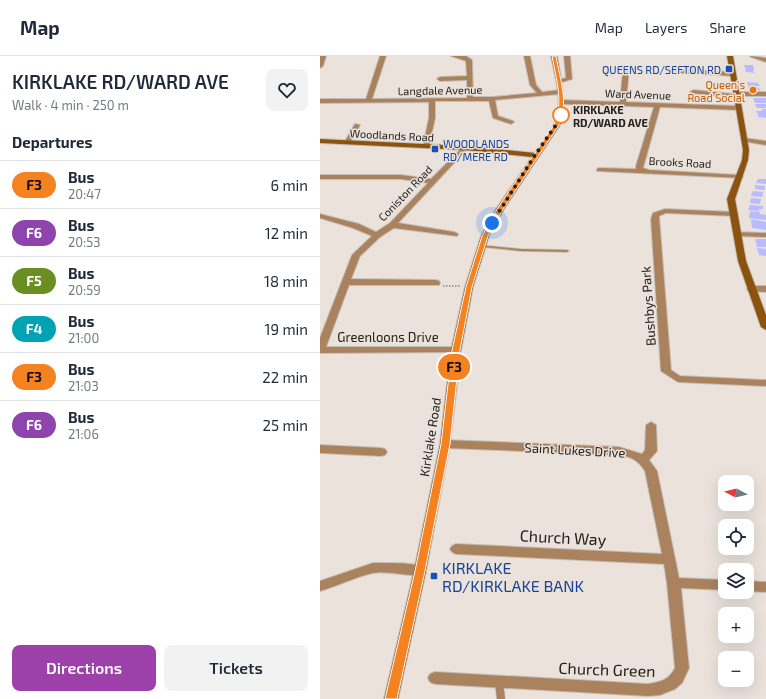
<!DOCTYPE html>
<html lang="en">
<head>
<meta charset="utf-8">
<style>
	:root { --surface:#fff; --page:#f2f2f3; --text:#1f2937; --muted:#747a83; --line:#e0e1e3; --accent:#9d40aa }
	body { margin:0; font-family:"Exo 2",sans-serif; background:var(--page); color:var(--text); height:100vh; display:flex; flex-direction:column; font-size:15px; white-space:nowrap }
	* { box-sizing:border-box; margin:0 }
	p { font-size:13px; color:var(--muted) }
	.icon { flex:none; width:22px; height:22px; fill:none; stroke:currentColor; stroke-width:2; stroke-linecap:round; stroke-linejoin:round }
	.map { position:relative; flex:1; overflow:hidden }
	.sheet { display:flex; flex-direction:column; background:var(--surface); width:320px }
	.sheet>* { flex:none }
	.badge { padding:0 8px; border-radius:13px; font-size:14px; line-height:26px }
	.needle { width:26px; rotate:277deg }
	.tools { position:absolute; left:398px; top:419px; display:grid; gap:8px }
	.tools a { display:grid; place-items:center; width:36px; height:36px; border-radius:8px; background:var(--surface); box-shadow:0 4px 16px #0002; font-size:20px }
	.you { position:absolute; width:20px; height:20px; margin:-10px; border:3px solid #fff; border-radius:50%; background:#1a73e8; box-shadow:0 0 0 6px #1a73e833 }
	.map>.badge { position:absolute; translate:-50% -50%; box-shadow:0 0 0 2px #fff }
	h2 { padding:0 12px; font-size:15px; line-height:36px }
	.round { display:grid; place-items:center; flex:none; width:42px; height:42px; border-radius:8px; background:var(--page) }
	.summary { display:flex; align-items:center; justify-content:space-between; height:68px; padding:0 12px }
	h1 { font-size:19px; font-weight:600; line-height:30px }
	.cta { display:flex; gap:8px; margin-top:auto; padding:8px 12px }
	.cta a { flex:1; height:46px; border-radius:8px; background:var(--accent); color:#fff; font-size:16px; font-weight:600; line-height:46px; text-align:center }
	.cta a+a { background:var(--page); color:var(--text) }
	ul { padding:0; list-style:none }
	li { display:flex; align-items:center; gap:12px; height:48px; padding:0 12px; border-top:1px solid var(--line) }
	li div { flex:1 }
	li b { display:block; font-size:15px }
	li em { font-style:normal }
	li .badge { min-width:44px; font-weight:700; text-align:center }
	header { display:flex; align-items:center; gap:24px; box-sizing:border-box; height:56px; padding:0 20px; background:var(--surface); border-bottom:1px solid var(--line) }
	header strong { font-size:19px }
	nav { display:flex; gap:22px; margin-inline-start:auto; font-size:14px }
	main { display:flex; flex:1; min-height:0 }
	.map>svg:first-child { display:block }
	.building { fill:#babaff }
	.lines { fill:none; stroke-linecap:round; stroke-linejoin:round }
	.lane-casing { stroke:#c6bfb9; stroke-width:1.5 }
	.street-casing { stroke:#c6bfb9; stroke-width:2 }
	.secondary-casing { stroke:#c6bfb9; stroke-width:2 }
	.path { stroke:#8a8580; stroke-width:1.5; stroke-dasharray:1.5 1.5; stroke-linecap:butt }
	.lane { fill:#aa835e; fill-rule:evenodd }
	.street { fill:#aa835e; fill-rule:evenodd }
	.secondary { fill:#8b530e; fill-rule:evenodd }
	.line { fill:#f58220; stroke:#fff }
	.walk { stroke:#23201d; stroke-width:4; stroke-dasharray:0 7.2 }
	.transit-dot { fill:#1a4fb4; stroke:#eae2db; stroke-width:1.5 }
	.food-dot { fill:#e8710a; stroke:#eae2db; stroke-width:1.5 }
	.stop-dot { fill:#fff; stroke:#f58220; stroke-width:2 }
	.labels { text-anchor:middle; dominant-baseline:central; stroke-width:3; stroke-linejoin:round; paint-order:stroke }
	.far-transit-label { font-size:11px; fill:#164399; stroke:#eae2db; text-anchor:end }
	.far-food-label { font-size:11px; fill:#c56008; stroke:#eae2db; text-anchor:end }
	.far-street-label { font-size:11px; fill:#23201d; stroke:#eae2db }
	.far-stop-label { font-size:11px; font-weight:bold; fill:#23201d; stroke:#eae2db; text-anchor:start }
	.street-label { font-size:13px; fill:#23201d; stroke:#eae2db }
	.near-street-label { font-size:16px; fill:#23201d; stroke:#eae2db }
	.near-transit-label { font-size:16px; fill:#164399; stroke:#eae2db; text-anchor:start }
</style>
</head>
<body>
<header>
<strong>Map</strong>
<nav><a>Map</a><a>Layers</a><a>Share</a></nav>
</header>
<main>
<section class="sheet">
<div class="summary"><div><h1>KIRKLAKE RD/WARD AVE</h1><p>Walk · 4 min · 250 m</p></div><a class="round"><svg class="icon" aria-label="heart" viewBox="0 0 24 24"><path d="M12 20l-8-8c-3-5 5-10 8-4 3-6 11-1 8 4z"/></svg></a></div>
<h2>Departures</h2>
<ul>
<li><span class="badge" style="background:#f58220;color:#111">F3</span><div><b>Bus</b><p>20:47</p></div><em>6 min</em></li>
<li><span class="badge" style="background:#8e44ad;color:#fff">F6</span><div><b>Bus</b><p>20:53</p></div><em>12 min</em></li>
<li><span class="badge" style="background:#6b8e23;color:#fff">F5</span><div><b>Bus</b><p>20:59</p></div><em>18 min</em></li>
<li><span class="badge" style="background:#00a3b4;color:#fff">F4</span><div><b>Bus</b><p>21:00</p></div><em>19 min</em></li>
<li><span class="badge" style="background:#f58220;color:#111">F3</span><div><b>Bus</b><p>21:03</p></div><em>22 min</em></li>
<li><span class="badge" style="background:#8e44ad;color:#fff">F6</span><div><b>Bus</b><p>21:06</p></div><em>25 min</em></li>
</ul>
<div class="cta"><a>Directions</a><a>Tickets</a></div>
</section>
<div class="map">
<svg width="446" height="643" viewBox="0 0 446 643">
	<rect width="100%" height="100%" fill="#eae2db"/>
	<path class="building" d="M 424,9 L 433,9 L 434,14 L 433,15 L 435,17 L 426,16 L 425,13 L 427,12 L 425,12 Z
		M 427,26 L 438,27 L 440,30 L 428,30 Z
		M 428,31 L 437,31 L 441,34 L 430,35 Z
		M 433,42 L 446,42 L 446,47 L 435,47 Z
		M 435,48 L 446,48 L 446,52 L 437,52 Z
		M 442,53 L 446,53 L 446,62 L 438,61 L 438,58 L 436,55 L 442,55 Z
		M 438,123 L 446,123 L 446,128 L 436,127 Z
		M 435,129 L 445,130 L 445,134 L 435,133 Z
		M 433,135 L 443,136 L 442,141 L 431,140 Z
		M 431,142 L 441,143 L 440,148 L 430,147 Z
		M 430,149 L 443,150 L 443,153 L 439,153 L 439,155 L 428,154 Z
		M 430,155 L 440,156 L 440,158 L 446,159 L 446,164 L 429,162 Z
		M 431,163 L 446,166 L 446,174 L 432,172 Z
		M 435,183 L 446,183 L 446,191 L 437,191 Z
		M 437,192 L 446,193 L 446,200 L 439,199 Z"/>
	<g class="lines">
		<defs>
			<path id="lane" d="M 160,189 L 201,193 L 247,194 L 249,195 L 247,196 L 201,195 L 162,191 L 160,190 Z
				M 179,623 L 182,624 L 183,626 L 185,643 L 177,643 L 175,626 L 176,624 Z"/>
			<path id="street" d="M 0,0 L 6,0 L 3,10 L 0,12 Z
				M 60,0 L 66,0 L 52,43 L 147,42 L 147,24 L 120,25 L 117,23 L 120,21 L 147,20 L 146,5 L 131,0 L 146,0 L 152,4 L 153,41 L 172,41 L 217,37 L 210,29 L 204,0 L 210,0 L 216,29 L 222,36 L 240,34 L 243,36 L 240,38 L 175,44 L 178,60 L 193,65 L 194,66 L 191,68 L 173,62 L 169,45 L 115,45 L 115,62 L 109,90 L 106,92 L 103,90 L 109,62 L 109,46 L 0,47 L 0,43 L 46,43 Z
				M 244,0 L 250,0 L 252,23 L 239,27 L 237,26 L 237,24 L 246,22 Z
				M 430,0 L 446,2 L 446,6 L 431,1 Z
				M 306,12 L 309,14 L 306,46 L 418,50 L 421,52 L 418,54 L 340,51 L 323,112 L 329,114 L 419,119 L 423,121 L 421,122 L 277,115 L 277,113 L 279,112 L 316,113 L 316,110 L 334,51 L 242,48 L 239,46 L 242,44 L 300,46 L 303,14 Z
				M 349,13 L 413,16 L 416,18 L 413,20 L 347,16 L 346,15 Z
				M 373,34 L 413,38 L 416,36 L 446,36 L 446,40 L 419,40 L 416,42 L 371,37 L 370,36 Z
				M 35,68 L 40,69 L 29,88 L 25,88 L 24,87 Z
				M 424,82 L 446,85 L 446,89 L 422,85 L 422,83 Z
				M 145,90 L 147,91 L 147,93 L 78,167 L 134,176 L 138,178 L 137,180 L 74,172 L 60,181 L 40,200 L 31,223 L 116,224 L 119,225 L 120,227 L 119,229 L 29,229 L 6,291 L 136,291 L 139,292 L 141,294 L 139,296 L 0,297 L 0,282 L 32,199 L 52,180 L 33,172 L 0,162 L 0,158 L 39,168 L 56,176 L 70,167 L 108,127 L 81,123 L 0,123 L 0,119 L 81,119 L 111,123 L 143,91 Z
				M 345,153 L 414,156 L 418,158 L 414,160 L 346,157 L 339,160 L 351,314 L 360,320 L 446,324 L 446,330 L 358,326 L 341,315 L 331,163 L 333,157 Z
				M 414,176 L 446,177 L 446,181 L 417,180 L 414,180 Z
				M 431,230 L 446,230 L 446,236 L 428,235 L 427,233 L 428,231 Z
				M 331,366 L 336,369 L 337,395 L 329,404 L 337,415 L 359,522 L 405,524 L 405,534 L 361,532 L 369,612 L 362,627 L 355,633 L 340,639 L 328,640 L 115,628 L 110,626 L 108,622 L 110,618 L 115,616 L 328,628 C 341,626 349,624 355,612 L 347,527 L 344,508 L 136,498 L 132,496 L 130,493 L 132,490 L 136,488 L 342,498 L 325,415 C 318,404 312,401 299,399 L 125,392 L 121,391 L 120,388 L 121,385 L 125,384 L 299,391 L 322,398 L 325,394 L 326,369 Z
				M 0,389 L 61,392 L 65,393 L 67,396 L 65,399 L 61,400 L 0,397 Z
				M 53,507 C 70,507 88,506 105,511 L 106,515 L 105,519 C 93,522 68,514 53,517 C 35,521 17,530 0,535 L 0,525 Z
				M 427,525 L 446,526 L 446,536 L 427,535 Z"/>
			<path id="secondary" d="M 231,0 L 237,0 C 241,23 247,46 240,69 L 184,153 L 169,180 L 153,231 L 141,294 L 130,388 L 106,515 L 78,643 L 64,643 L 94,515 L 120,388 L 131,294 L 145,231 L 161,180 L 176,153 L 212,101 L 145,94 L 0,87 L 0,83 L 145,90 L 215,97 C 221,88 230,78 234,68 C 244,47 235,21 231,0 Z
				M 407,0 L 413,0 L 429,94 L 428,104 L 415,143 L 426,205 L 446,259 L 446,274 L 441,271 L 418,205 L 407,143 L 422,104 L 423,94 Z"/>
		</defs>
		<use href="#lane" class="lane-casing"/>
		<use href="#street" class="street-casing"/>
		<use href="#secondary" class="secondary-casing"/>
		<path class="path" d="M 123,230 L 140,230"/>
		<use href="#lane" class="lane"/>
		<use href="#street" class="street"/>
		<use href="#secondary" class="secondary"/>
	</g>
	<path class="line" d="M 232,0 L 236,0 C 240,23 249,47 239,69 L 183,153 L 168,180 L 152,231 L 140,294 L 130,388 L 105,515 L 77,643 L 65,643 L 95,515 L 121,388 L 132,294 L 146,231 L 162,180 L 177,153 L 234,69 C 244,47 236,23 232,0 Z"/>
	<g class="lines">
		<path class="walk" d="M 172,167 L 215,99 L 236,69 L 241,59"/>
	</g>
	<g class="transit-dot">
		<rect x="405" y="9" width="8" height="8" rx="2"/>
		<rect x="111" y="89" width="8" height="8" rx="2"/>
		<rect x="110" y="516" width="8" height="8" rx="2"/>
	</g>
	<circle class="food-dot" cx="433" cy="34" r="4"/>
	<circle class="stop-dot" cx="241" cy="59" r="8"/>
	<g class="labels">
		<g class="far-transit-label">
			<text x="401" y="13">QUEENS RD/SEFTON RD</text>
			<text x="123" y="87" text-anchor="start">WOODLANDS<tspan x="123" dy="13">RD/MERE RD</tspan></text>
		</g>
		<g class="far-food-label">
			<text x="425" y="28">Queen's<tspan x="425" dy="13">Road Social</tspan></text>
		</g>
		<g class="far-street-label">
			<text transform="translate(120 34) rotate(-1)">Langdale Avenue</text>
			<text transform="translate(318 38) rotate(2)">Ward Avenue</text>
			<text transform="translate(72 79) rotate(3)">Woodlands Road</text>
			<text transform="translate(360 106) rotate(3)">Brooks Road</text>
			<text transform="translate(85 137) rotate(-46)">Coniston Road</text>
		</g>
		<g class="far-stop-label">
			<text x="253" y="53">KIRKLAKE<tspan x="253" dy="13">RD/WARD AVE</tspan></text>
		</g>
		<g class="street-label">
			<text transform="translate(328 250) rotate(-94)">Bushbys Park</text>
			<text x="68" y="281">Greenloons Drive</text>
			<text transform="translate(110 381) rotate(-81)">Kirklake Road</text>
			<text transform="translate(255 394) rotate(3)">Saint Lukes Drive</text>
		</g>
		<g class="near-street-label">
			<text transform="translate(243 481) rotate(3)">Church Way</text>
			<text transform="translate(287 613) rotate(2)">Church Green</text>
		</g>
		<g class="near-transit-label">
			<text x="122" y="511">KIRKLAKE<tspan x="122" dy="18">RD/KIRKLAKE BANK</tspan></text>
		</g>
	</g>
</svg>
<div class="tools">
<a><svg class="needle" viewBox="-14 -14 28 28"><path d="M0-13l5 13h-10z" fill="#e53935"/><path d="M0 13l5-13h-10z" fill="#747a83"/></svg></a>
<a><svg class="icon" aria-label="locate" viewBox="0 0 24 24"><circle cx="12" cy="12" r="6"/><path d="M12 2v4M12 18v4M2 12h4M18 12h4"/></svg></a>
<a><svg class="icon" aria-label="layers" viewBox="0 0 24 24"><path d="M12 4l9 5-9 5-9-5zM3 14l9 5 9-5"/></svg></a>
<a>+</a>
<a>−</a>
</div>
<div class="you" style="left:172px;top:167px"></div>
<b class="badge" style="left:134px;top:311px;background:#f58220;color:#111">F3</b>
</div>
</main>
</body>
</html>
